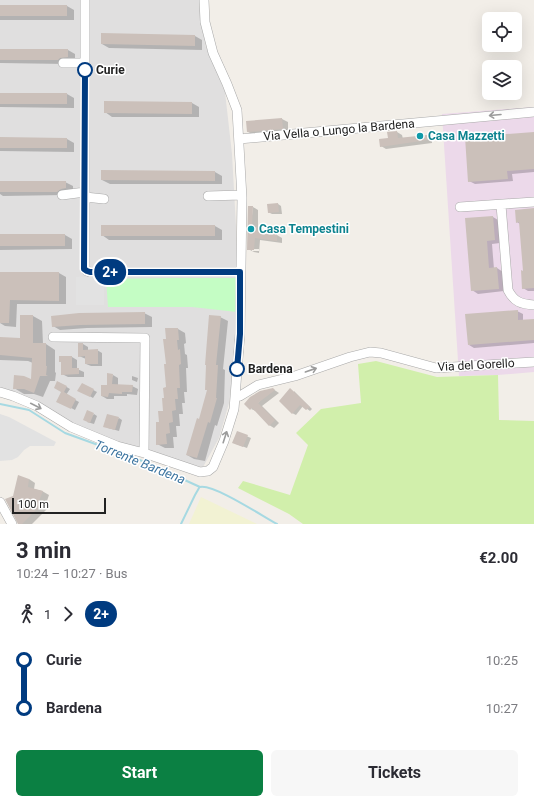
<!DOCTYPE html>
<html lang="en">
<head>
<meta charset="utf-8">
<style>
	:root { --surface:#fff; --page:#f7f7f7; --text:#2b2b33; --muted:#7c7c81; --accent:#0b8043 }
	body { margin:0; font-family:Roboto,sans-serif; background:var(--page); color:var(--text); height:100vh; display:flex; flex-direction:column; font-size:15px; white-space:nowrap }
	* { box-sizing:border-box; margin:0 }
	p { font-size:13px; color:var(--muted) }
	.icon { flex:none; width:22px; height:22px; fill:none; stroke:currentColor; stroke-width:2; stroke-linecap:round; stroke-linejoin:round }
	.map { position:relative; height:524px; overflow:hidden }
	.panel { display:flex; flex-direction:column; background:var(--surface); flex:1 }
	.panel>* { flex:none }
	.badge { padding:0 8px; border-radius:13px; font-size:14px; line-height:26px }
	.buttons { position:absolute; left:482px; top:12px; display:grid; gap:8px }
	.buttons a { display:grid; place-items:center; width:40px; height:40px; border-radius:6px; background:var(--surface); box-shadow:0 4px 16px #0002; font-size:20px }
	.scale { position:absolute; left:12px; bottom:10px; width:94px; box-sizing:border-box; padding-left:4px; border:2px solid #222; border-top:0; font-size:11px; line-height:14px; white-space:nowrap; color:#222; -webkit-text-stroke:3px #fff; paint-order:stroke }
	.map>.badge { position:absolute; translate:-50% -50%; box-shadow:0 0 0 2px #fff }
	.legs { display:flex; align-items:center; gap:6px; height:44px; padding:0 16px; font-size:13px }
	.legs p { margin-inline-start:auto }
	.overview { display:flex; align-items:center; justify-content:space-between; height:68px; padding:0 16px }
	h1 { font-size:22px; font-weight:700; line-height:30px }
	.action { display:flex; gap:8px; margin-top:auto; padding:8px 16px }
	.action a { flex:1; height:46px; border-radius:6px; background:var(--accent); color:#fff; font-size:16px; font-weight:700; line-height:46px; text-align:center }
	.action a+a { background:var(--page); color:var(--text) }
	ul { padding:0 16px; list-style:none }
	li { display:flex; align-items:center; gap:14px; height:48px; font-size:15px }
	li i { display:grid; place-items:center; width:6px; height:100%; margin:0 5px; background:currentColor }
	li i::after { content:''; width:10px; height:10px; margin:-5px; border:3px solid; border-radius:50%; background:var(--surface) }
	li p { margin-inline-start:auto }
	li:first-child i { background:linear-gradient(#0000 50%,currentColor 0) }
	li:last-child i { background:linear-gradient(currentColor 50%,#0000 0) }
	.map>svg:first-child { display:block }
	.residential { fill:#e0dfdf }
	.industrial { fill:#ecd9ea }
	.farmland { fill:#f2f2d3 }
	.grass { fill:#d1efab }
	.park { fill:#c4fdc4 }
	.parking { fill:#e2e2e2 }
	.shadow { fill:#0003; fill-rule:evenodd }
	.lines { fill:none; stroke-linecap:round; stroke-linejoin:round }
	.stream { stroke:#a6d9e2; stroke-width:2 }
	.building { fill:#cbc0ba }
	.minor-casing { stroke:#a9a9a9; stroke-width:10 }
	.minor { stroke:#fff; stroke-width:9 }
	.oneway { stroke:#9c9c9c }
	.line-1-casing { stroke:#fff; stroke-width:9 }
	.line-1 { stroke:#003b80; stroke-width:6 }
	.stop-1-dot { fill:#fff; stroke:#003b80; stroke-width:2 }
	.culture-dot { fill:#0f9aa8; stroke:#fff; stroke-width:1.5 }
	.labels { text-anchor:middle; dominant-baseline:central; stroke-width:3; stroke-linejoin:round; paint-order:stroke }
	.stop-label { font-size:12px; font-weight:bold; fill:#222; stroke:#fff; text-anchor:start }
	.street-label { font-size:12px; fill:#222; stroke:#fff }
	.culture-label { font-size:12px; font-weight:bold; fill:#0d838f; stroke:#fff; text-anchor:start }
	.water-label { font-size:13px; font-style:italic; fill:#3e76a1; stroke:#fff }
</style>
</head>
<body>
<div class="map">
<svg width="534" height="524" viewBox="0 0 534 524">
	<rect width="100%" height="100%" fill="#f2eee8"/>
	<path class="residential" d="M 0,0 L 199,0 L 201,22 L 206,47 L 225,92 L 232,154 L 236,226 L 237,278 L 237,337 L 229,403 L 219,438 L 203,467 L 183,463 L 116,442 L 73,423 L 15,393 L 0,388 Z"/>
	<path class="industrial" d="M 534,107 L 534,372 L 498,375 L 459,376 L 442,114 Z"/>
	<path class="farmland" d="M 201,497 L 257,524 L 189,524 Z"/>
	<path class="grass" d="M 376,361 L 437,377 L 498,375 L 499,420 L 534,421 L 534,524 L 303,524 L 289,514 L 238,488 L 243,481 L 290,495 L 308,445 L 296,433 L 321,409 L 361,403 L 358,364 Z"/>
	<path class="park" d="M 172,278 L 237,278 L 237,312 L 192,307 L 108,307 L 106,279 Z"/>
	<path class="parking" d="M 104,276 L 104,305 L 76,305 L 76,277 Z
		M 0,414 L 9,417 L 56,442 L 54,446 L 30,446 L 24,450 L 18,457 L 12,460 L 0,461 Z"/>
	<path class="shadow" d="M 0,6 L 67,6 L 74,10 L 74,20 L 0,20 Z
		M 195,36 L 202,40 L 202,50 L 109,48 L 102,44 Z
		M 0,50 L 68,50 L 75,54 L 75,61 L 66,64 L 0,63 Z
		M 0,94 L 67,94 L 74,98 L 74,108 L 0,107 Z
		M 192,103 L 199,107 L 199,117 L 112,117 L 105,112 Z
		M 282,119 L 288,122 L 288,132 L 254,135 L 248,132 L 247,122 Z
		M 397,132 L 402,135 L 403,139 L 427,136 L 432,139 L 432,143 L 386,149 L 381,146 Z
		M 534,133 L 534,172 L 512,174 L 513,181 L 475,184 L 469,181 Z
		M 0,138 L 67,139 L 74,143 L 74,152 L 0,151 Z
		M 215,172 L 222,176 L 222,184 L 110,184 L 102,180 Z
		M 0,182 L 65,182 L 73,186 L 73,192 L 65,195 L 3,196 L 0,194 Z
		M 278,204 L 281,206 L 282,214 L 272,214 L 268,212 Z
		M 253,207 L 258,210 L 258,228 L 263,231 L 263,234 L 277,235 L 282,238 L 282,243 L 260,240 L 259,253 L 254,252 L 248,249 ZM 252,249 L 259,249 L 259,251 L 252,251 Z
		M 534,209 L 534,291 L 528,291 L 523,288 L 524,272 L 520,224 L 517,222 Z
		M 493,217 L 498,220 L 500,243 L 492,244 L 494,269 L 497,268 L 503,272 L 504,291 L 478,294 L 472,290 L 466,219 Z
		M 215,226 L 222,230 L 222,240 L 109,240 L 102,235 Z
		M 0,235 L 65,235 L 72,239 L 72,249 L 0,250 Z
		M 0,273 L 59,273 L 66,277 L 66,304 L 17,304 L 16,327 L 5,326 L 0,323 Z
		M 517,311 L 523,314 L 523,320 L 534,320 L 534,343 L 474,348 L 469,345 Z
		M 144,313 L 152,317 L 152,327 L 87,328 L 60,330 L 53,326 Z
		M 33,316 L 42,321 L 43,344 L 46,344 L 55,350 L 55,372 L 56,373 L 55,381 L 50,381 L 43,397 L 34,394 L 24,394 L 14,388 L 32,381 L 33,363 L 28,361 L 0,360 L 0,338 L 21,339 Z
		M 220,317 L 228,321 L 223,369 L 225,370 L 224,403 L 217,426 L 215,425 L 205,461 L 194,459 L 187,455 L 200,420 L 208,390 Z
		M 166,329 L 178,329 L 185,333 L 186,343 L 184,344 L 185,354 L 187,355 L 188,368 L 186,368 L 187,392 L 184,392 L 185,403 L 182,403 L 183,414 L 179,414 L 180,426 L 176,426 L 177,437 L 173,437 L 174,448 L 165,448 L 157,444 L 168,388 Z
		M 83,344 L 88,347 L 88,350 L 97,350 L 102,353 L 102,366 L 91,366 L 86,364 L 86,359 L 79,356 Z
		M 72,357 L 77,360 L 77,369 L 84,372 L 84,377 L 68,377 L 62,374 L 62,363 L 60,361 Z
		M 113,375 L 118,378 L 118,385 L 132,386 L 138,389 L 137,395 L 127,394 L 127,396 L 114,396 L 114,399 L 107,399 L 102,396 L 108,386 Z
		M 132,376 L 138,378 L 137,382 L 132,380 Z
		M 58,382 L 70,389 L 66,395 L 79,402 L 75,410 L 58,401 L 62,392 Z
		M 82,384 L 97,392 L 93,398 L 79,390 Z
		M 273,389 L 279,393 L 262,406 L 279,423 L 274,428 L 269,425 L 256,411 L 251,409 Z
		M 294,391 L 312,409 L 310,411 L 303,406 L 296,415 L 292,413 Z
		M 94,414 L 97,416 L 94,424 L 87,422 Z
		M 119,418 L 122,420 L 119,431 L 108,428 Z
		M 237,432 L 251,438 L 247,448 L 236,444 Z
		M 29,479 L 35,483 L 34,489 L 42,491 L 49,495 L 46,504 L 50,506 L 32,524 L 19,524 L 14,497 Z"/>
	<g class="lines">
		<path class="stream" d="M 0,404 L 29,410 L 65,433 L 145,462 L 200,487 C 214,484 262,516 277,524
			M 181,524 L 195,495 L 199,488"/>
	</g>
	<path class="building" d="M 0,5 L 67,5 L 67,16 L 0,16 Z
		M 101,33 L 195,35 L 195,46 L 101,44 Z
		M 0,49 L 68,49 L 68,57 L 60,58 L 58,60 L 0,60 Z
		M 0,93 L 67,93 L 67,104 L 0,104 Z
		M 104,101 L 192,102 L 192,114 L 104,113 Z
		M 282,118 L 283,129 L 247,132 L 246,121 Z
		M 397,131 L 398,138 L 427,135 L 428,140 L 380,147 L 379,139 L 388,138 L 387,132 Z
		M 534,132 L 534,169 L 507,171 L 508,179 L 468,182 L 465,137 Z
		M 0,137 L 67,138 L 67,148 L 0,148 Z
		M 101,170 L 215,171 L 215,181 L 101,180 Z
		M 0,181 L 66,181 L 66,188 L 61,189 L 57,192 L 0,192 Z
		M 278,203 L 279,212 L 268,213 L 267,204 Z
		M 248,206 L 253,206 L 252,227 L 257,227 L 258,233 L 277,234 L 277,241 L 255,238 L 254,250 L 247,250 Z
		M 534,208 L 534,288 L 522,289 L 521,270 L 523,271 L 519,222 L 516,223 L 515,210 Z
		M 493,216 L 495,240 L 487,241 L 489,268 L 497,267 L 499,289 L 471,291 L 465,218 Z
		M 101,225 L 215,225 L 215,236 L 101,236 Z
		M 0,234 L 65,234 L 65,246 L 0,246 Z
		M 0,272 L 59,272 L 59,301 L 10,300 L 9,323 L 0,323 Z
		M 518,310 L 518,320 L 534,319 L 534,340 L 468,345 L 465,314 Z
		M 145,312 L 145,324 L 80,325 L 52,327 L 51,316 L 79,313 Z
		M 20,315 L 33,315 L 33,343 L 46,343 L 46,366 L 47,366 L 46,375 L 48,376 L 40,376 L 34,393 L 24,389 L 13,389 L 14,375 L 24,376 L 31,379 L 32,358 L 0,355 L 0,337 L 20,338 Z
		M 209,315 L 221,316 L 216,365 L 218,365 L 216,398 L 217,398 L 210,423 L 208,422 L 197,458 L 186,455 L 197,418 L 199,419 L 207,390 L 205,390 L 206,365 L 205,365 Z
		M 165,328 L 178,328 L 179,340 L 177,340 L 178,350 L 180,349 L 181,364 L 179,365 L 180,388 L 177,388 L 178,399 L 175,399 L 176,410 L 172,411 L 173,422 L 169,423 L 170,433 L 166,434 L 167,444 L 156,445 L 156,422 L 159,422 L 158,411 L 163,411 L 162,398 L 164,398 L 163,388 L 166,387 L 164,364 L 166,364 L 163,339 L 166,339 Z
		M 78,343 L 83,343 L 83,350 L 98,349 L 98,364 L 85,364 L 85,356 L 78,357 Z
		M 59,356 L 72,356 L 72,368 L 79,368 L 79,374 L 61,375 L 61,362 L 59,362 Z
		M 107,373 L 113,374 L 112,384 L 133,385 L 132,392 L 122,392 L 122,394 L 109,393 L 108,397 L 101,396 L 101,385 L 107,385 Z
		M 57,381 L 67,386 L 64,392 L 76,399 L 71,409 L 56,402 L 61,392 L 54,388 Z
		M 82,383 L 94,389 L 90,397 L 77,391 Z
		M 273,388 L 275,390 L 258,403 L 275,420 L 269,426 L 252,408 L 250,410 L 244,404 L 250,397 L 260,391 Z
		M 290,388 L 310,407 L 306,410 L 300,405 L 292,414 L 279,401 Z
		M 87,410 L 94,413 L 90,423 L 83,420 Z
		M 107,414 L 119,417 L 115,430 L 103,427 Z
		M 237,431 L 248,435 L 243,447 L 232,443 Z
		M 18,475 L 29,479 L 28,487 L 43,491 L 39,501 L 44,502 L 22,524 L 18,524 L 5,499 L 13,496 Z"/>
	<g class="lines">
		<defs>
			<path id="minor" d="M 85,0 L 85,269 L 87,271 L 90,272 L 240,272
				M 63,63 L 85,63
				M 239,139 L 534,112
				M 62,195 L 85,192
				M 208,196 L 241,195
				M 85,197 L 104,199
				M 501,205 L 508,290 C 514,302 521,304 534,305
				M 460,207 L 534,202
				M 53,337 L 145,338 L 144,453
				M 0,392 L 13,396 L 37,406 L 71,427 L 117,446 L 144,453 L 200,472 L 208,471 L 213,467 L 224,441 L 234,409 L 240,334 L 242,198 L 237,110 L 227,84 L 213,53 L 205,22 L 204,0
				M 235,397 L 240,396 L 258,385 L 295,376 L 350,357 L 370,352 L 381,353 L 436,368 L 534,362
				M 0,502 L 12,524"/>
		</defs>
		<use href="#minor" class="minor-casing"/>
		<use href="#minor" class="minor"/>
	</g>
	<defs><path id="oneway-shaft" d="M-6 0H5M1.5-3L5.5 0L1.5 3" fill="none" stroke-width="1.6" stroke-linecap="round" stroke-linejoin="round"/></defs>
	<g class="oneway">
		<use href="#oneway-shaft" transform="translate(495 115) rotate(175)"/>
		<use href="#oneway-shaft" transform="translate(311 370) rotate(-19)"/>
		<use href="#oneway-shaft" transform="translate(36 406) rotate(27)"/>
		<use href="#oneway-shaft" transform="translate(225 437) rotate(-72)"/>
	</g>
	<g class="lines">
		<defs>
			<path id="line-1" d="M 85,70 L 84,269 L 87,271 L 90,272 L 240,272 L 240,334 L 237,369"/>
		</defs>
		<use href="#line-1" class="line-1-casing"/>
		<use href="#line-1" class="line-1"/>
	</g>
	<g class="stop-1-dot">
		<circle cx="85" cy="70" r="7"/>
		<circle cx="237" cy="369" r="7"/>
	</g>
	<g class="culture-dot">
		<circle cx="420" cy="136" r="4"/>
		<circle cx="251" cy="229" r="4"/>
	</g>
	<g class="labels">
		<g class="stop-label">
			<text x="96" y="70">Curie</text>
			<text x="248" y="369">Bardena</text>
		</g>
		<g class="street-label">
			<text transform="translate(339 130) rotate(-5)">Via Vella o Lungo la Bardena</text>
			<text transform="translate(476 365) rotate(-3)">Via del Gorello</text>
		</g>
		<g class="culture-label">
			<text x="428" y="136">Casa Mazzetti</text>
			<text x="259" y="229">Casa Tempestini</text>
		</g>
		<g class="water-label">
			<text transform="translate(140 462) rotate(22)">Torrente Bardena</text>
		</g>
	</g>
</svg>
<div class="buttons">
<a><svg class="icon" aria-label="locate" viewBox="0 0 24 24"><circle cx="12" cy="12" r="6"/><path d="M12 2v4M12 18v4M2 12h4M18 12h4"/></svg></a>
<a><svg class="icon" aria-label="layers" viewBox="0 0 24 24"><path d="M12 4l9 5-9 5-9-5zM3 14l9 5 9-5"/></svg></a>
</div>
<div class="scale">100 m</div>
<b class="badge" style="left:110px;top:272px;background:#003b80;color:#fff">2+</b>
</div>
<section class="panel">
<div class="overview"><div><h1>3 min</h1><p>10:24 – 10:27 · Bus</p></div><b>€2.00</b></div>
<div class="legs"><svg class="icon" aria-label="walk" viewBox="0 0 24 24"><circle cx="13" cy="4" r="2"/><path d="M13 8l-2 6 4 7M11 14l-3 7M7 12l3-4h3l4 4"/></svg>1<svg class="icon" aria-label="forward" viewBox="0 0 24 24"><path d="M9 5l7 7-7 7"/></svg><b class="badge" style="background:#003b80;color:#fff">2+</b></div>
<ul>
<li><i style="color:#003b80"></i><b>Curie</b><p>10:25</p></li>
<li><i style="color:#003b80"></i><b>Bardena</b><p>10:27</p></li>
</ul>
<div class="action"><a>Start</a><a>Tickets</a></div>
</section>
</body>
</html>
